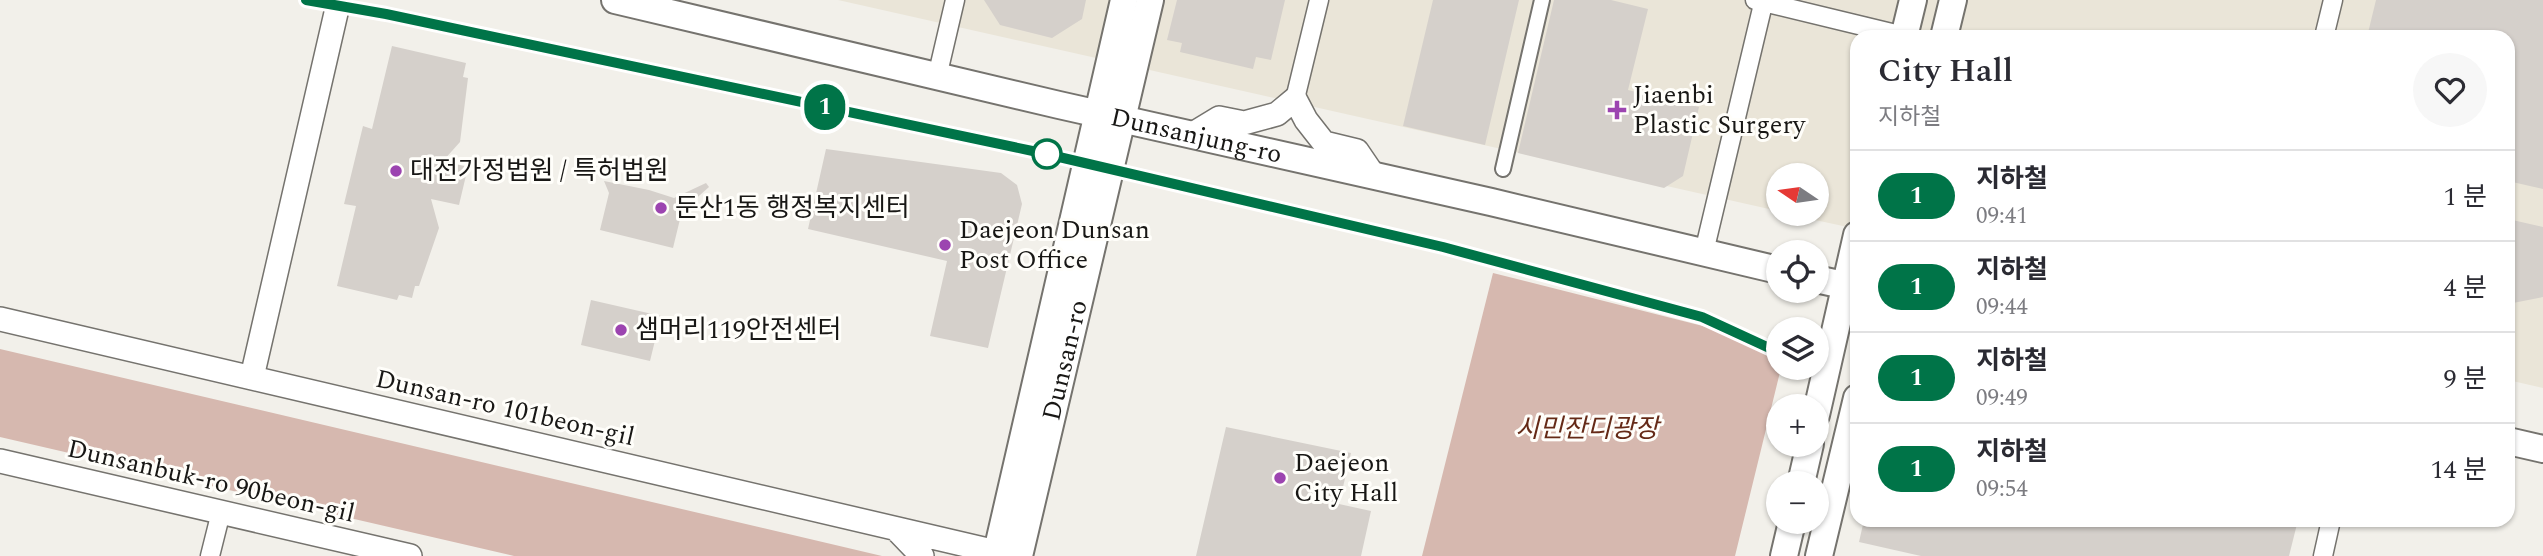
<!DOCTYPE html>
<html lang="ko">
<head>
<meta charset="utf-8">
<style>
	:root { --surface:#fff; --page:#f7f7f7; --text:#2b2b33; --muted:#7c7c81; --line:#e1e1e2 }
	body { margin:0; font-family:Spectral,"Noto Sans KR",serif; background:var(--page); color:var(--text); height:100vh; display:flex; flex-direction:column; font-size:26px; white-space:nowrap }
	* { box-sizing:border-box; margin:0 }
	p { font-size:23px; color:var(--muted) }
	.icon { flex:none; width:38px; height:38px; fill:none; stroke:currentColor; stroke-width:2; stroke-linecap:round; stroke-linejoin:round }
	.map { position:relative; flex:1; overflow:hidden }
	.side { position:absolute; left:1850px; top:30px; width:665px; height:497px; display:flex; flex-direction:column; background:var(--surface); border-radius:21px; box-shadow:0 2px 5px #0004 }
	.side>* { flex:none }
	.badge { padding:0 14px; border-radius:23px; font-size:24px; line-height:46px }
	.needle { width:46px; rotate:283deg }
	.buttons { position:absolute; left:1766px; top:163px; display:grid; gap:14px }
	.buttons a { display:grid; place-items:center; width:63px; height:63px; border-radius:50%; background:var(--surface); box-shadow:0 2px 5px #0004; font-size:35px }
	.map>.badge { position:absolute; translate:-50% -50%; box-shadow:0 0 0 4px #fff }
	.round { display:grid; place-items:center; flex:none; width:74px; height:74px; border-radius:37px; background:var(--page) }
	.summary { display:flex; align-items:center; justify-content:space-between; height:119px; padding:0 28px }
	h1 { font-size:33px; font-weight:600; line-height:52px }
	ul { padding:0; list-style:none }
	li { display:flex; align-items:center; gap:21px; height:91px; padding:0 28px; border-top:2px solid var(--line) }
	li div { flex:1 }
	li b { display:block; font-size:26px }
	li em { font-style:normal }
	li .badge { min-width:77px; font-weight:700; text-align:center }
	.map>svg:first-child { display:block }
	.built { fill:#eae5d8 }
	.green { fill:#d6b8af }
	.building { fill:#d5d0cb }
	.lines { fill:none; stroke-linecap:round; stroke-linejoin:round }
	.pedestrian-casing { stroke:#75736e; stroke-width:18 }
	.minor-casing { stroke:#75736e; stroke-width:21 }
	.tertiary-casing { stroke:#75736e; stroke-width:26 }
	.secondary-casing { stroke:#75736e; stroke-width:30 }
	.pedestrian { stroke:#fff; stroke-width:14 }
	.minor { stroke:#fff; stroke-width:18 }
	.tertiary { stroke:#fff; stroke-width:23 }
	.secondary { stroke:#fff; stroke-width:26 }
	.line-casing { stroke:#fff; stroke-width:16 }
	.line { stroke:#007448; stroke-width:10 }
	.poi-dot { fill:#9c44b0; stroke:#fffefa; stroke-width:2.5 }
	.stop-dot { fill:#fff; stroke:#007448; stroke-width:3.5 }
	.labels { text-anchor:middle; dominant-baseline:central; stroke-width:6; stroke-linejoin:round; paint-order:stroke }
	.poi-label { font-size:26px; fill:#181715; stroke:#fffefa; text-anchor:start }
	.street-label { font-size:26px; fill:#181715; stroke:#fffefa }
	.park-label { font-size:26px; font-style:italic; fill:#652a17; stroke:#fffefa }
</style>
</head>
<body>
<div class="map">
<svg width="2543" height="556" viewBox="0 0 2543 556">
	<rect width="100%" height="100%" fill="#f2f0ea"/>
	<path class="built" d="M 838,0 L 2543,0 L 2543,388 L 2508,380 L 2508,37 L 1857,37 L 1857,229 L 1787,214 L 1816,214 L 1816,175 L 1778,175 L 1778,211 Z"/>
	<path class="green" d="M 1493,273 L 1778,345 L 1778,368 L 1781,368 L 1735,556 L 1422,556 Z
		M 0,349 L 882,556 L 514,556 L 0,437 Z"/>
	<path class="building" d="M 984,0 L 1086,0 L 1082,19 L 1052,38 L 1000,25 Z
		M 1177,0 L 1285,0 L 1271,60 L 1256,57 L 1253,69 L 1180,52 L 1182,43 L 1167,40 Z
		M 1433,0 L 1519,0 L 1485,145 L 1403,126 Z
		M 1554,0 L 1611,0 L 1648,9 L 1628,90 L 1699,107 L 1683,176 L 1664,188 L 1518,153 Z
		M 2376,0 L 2543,0 L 2543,189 L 2508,181 L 2508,37 L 2367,37 Z
		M 392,46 L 466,63 L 463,77 L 468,78 L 460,142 L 443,161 L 468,167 L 459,205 L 431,199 L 439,228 L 419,286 L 415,286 L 412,298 L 399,295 L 397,300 L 337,286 L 356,206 L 344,204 L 363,126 L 372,129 Z
		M 826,149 L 1001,173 L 1017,185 L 1022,204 L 988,348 L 930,336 L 947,261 L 808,229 Z
		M 604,181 L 649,190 L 674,198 L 706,183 L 709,187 L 682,211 L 673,248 L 600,230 L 609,193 Z
		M 2508,219 L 2543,227 L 2543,297 L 2508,304 Z
		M 591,300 L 661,316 L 650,361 L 581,345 Z
		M 1226,427 L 1351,453 L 1339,504 L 1371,511 L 1361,556 L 1196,556 Z
		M 1864,520 L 2298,520 L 2289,556 L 1921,556 L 1859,542 Z"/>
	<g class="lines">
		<defs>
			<path id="pedestrian" d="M 1503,169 L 1542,0"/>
			<path id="minor" d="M 1755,0 L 1904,36
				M 2324,37 L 2333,0
				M 937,77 L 955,0
				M 1295,99 L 1319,0
				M 1704,252 L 1764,0
				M 210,556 L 221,512
				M 2323,556 L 2331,520"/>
			<path id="tertiary" d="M 1191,135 L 1219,118 L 1244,123 L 1277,114 L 1295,99 L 1306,120 L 1324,143 L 1357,151 L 1374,176
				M 0,319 L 996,552
				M 252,377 L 339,0
				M 0,461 L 410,556
				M 896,529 L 922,556"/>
			<g id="secondary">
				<path id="s1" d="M 615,0 L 1059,105 L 1491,202 L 1778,270"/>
				<path d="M 1904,37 L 1913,0"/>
				<path d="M 1944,37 L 1953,0"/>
				<path d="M 1816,279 L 1857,288"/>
				<path d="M 1816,415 L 1857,235"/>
				<path d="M 2508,441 L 2543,449"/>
				<path d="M 1801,483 L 1810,444"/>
				<path d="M 996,556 L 1124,0"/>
				<path id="s2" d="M 1019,556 L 1150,0"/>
				<path d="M 1784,556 L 1792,522"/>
				<path d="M 1819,556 L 1857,398"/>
			</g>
		</defs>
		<use href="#pedestrian" class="pedestrian-casing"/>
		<use href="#minor" class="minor-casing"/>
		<use href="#tertiary" class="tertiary-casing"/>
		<use href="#secondary" class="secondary-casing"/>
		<use href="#pedestrian" class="pedestrian"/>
		<use href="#minor" class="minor"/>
		<use href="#tertiary" class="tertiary"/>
		<use href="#secondary" class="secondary"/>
	</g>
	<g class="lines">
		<defs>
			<path id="line" d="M 306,0 L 386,14 L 1042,153 L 1443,247 L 1702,317 L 1778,352"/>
		</defs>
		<use href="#line" class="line-casing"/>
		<use href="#line" class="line"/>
	</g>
	<g class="poi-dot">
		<path d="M1613.5 99.5h7v7h7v7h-7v7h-7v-7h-7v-7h7z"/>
		<circle cx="396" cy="171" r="7"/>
		<circle cx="661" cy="208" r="7"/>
		<circle cx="945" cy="245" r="7"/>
		<circle cx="621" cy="330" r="7"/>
		<circle cx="1280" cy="478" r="7"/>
	</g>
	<circle class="stop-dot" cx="1047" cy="154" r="14"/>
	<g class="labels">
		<g class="poi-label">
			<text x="1633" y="95">Jiaenbi<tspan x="1633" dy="30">Plastic Surgery</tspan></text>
			<text x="410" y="171">대전가정법원 / 특허법원</text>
			<text x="675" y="208">둔산1동 행정복지센터</text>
			<text x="959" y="230">Daejeon Dunsan<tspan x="959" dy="30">Post Office</tspan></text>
			<text x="635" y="330">샘머리119안전센터</text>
			<text x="1294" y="463">Daejeon<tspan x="1294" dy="30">City Hall</tspan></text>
		</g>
		<g class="street-label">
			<text stroke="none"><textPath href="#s1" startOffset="597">Dunsanjung-ro</textPath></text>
			<text stroke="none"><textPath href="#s2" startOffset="201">Dunsan-ro</textPath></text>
			<text transform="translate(505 408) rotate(13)">Dunsan-ro 101beon-gil</text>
			<text transform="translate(211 481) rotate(13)">Dunsanbuk-ro 90beon-gil</text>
		</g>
		<g class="park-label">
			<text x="1587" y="429">시민잔디광장</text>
		</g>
	</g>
</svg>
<div class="buttons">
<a><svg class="needle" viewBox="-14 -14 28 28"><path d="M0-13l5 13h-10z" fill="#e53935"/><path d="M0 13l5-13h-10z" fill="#7c7c81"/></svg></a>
<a><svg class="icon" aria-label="locate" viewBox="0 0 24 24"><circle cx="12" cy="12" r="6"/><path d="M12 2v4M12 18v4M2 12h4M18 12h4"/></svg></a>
<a><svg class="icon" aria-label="layers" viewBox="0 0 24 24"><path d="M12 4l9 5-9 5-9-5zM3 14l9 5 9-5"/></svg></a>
<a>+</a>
<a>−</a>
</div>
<b class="badge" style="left:825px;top:107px;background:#007448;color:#fff">1</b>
<section class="side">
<div class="summary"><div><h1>City Hall</h1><p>지하철</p></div><a class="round"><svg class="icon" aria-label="heart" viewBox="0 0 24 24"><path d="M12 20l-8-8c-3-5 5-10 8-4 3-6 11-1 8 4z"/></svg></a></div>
<ul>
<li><span class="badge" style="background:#007448;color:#fff">1</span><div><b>지하철</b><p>09:41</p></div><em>1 분</em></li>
<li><span class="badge" style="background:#007448;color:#fff">1</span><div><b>지하철</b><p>09:44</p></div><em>4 분</em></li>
<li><span class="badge" style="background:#007448;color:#fff">1</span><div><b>지하철</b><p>09:49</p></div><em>9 분</em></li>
<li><span class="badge" style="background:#007448;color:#fff">1</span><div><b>지하철</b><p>09:54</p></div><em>14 분</em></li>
</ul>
</section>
</div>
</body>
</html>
